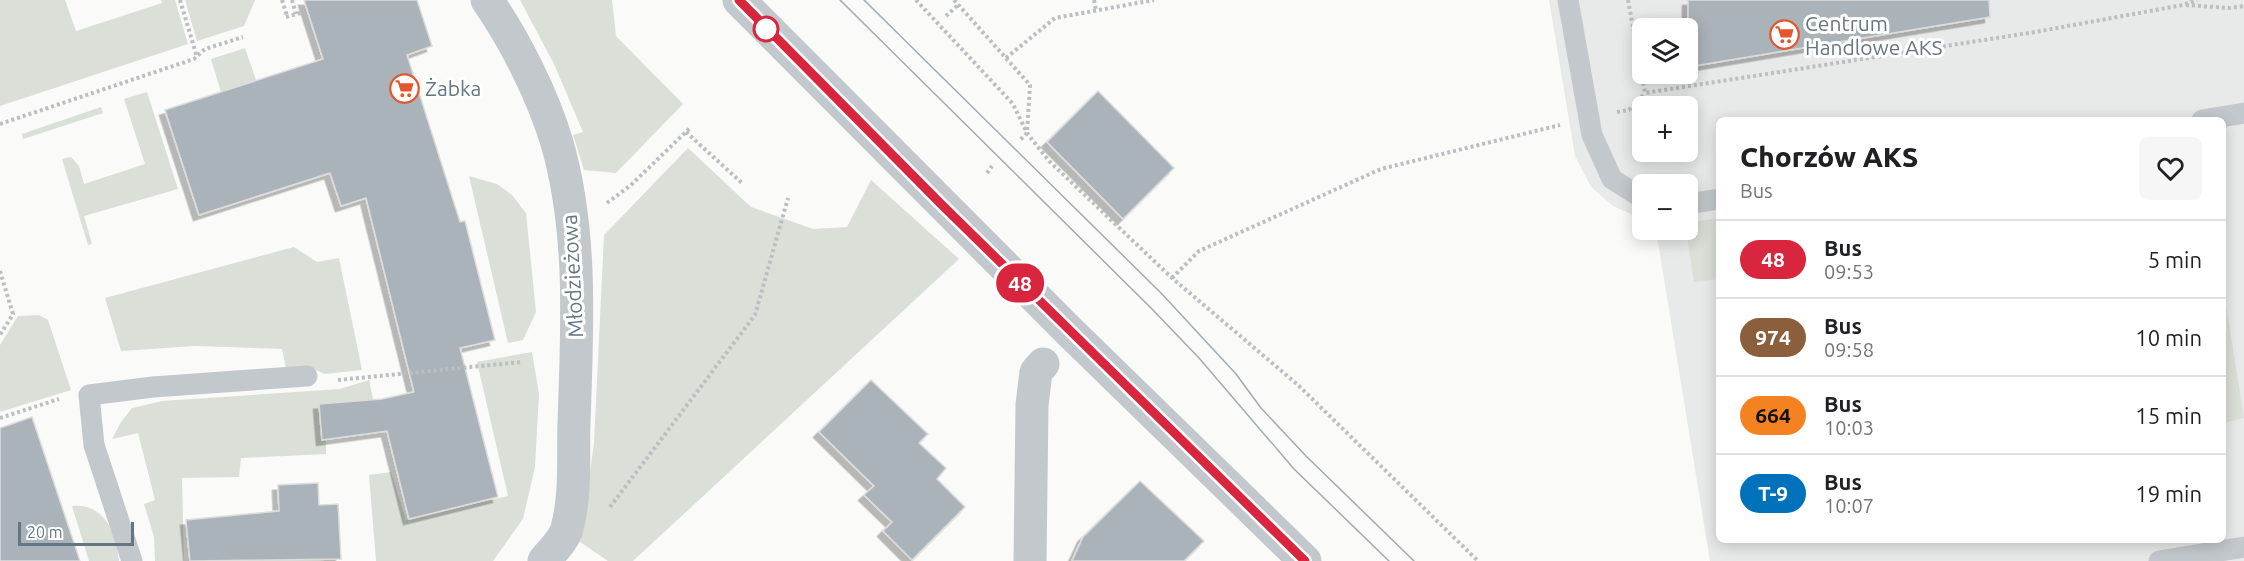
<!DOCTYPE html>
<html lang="en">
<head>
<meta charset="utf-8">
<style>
	:root { --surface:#fff; --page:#f6f6f6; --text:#202124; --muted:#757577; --line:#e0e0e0 }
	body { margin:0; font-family:Ubuntu,sans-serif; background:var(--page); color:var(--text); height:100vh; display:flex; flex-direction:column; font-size:22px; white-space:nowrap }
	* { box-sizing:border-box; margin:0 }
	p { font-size:20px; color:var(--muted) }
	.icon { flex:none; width:33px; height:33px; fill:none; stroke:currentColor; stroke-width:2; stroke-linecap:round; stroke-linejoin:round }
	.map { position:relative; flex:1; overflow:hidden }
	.details { position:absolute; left:1716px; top:117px; width:510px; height:426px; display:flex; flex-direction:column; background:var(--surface); border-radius:9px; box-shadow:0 3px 15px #0003 }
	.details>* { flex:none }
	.badge { padding:0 12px; border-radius:20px; font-size:21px; line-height:39px }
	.buttons { position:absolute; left:1632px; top:18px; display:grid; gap:12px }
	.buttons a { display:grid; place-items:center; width:66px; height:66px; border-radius:9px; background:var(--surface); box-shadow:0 3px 15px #0003; font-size:30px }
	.scale { position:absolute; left:18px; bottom:15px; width:116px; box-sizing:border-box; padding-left:6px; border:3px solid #657683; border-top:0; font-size:16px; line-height:21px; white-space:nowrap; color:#657683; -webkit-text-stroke:4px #fff; paint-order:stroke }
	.map>.badge { position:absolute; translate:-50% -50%; box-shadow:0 0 0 3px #fff }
	.round { display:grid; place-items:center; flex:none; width:63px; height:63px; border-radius:9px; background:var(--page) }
	.overview { display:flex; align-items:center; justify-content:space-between; height:102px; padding:0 24px }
	h1 { font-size:28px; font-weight:800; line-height:45px }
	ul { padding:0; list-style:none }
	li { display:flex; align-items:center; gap:18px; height:78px; padding:0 24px; border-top:2px solid var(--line) }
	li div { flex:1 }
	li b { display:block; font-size:22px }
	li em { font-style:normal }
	li .badge { min-width:66px; font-weight:700; text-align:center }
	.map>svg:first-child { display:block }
	.built { fill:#e8e9e9; fill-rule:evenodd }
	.green { fill:#dadfd7 }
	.building { fill:#aab3b9; stroke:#dcdcda; stroke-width:1.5; filter:url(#shadow) }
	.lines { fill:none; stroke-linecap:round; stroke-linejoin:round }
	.path { stroke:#bbbfc2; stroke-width:4; stroke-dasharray:3 3; stroke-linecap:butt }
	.service { stroke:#c3c8cc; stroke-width:21 }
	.minor { stroke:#c3c8cc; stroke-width:33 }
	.tertiary { stroke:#c3c8cc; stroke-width:33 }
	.tram { stroke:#a2aab0; stroke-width:1.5 }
	.line-casing { stroke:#fff; stroke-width:14 }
	.line { stroke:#d7263d; stroke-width:9 }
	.stop-dot { fill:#fff; stroke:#d7263d; stroke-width:3 }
	.labels { text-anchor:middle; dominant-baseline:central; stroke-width:6; stroke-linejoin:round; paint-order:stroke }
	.poi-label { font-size:21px; fill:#657683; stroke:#fff; text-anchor:start }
	.street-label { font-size:21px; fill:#657683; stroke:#fff }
</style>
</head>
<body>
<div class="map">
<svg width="2244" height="561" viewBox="0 0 2244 561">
	<defs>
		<filter id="shadow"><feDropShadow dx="-5.5" dy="5.5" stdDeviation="0" flood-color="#0004"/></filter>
	</defs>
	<rect width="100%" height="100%" fill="#fafaf8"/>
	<path class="built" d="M 1549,0 L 2244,0 L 2244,561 L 1710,561 L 1656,230 L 1688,230 L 1688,184 L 1642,184 L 1642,219 L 1613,206 L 1591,187 L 1575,156 ZM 1642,28 L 1688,28 L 1688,74 L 1642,74 ZM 1642,106 L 1688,106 L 1688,152 L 1642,152 ZM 1719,120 L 2223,120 L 2223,540 L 1719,540 Z"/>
	<path class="green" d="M 0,0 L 65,0 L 76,31 L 162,3 L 161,0 L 175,0 L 188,44 L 0,106 Z
		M 185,0 L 255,0 L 244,26 L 197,41 Z
		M 520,0 L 612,0 L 616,36 L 683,104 L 616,173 L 584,170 L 573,135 L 583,132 L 554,64 Z
		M 245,48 L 256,80 L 221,92 L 211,59 Z
		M 147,92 L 178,189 L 84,216 L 92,244 L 88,245 L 62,159 L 71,157 L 79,166 L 84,184 L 145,164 L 124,99 Z
		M 101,107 L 103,113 L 23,139 L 22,134 Z
		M 688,148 L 751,207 L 813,229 L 847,227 L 871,180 L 959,259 L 633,561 L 608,561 L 580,542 L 594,443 L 604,235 Z
		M 469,176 L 497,184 L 512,195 L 526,213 L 536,312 L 523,340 L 508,343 Z
		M 1719,218 L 1719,279 L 1694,282 L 1686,230 L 1688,223 Z
		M 294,247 L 317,262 L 339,258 L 362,370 L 325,374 L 309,367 L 286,368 L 282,349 L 195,346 L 121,351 L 105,298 Z
		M 2224,303 L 2226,305 L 2244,418 L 2223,423 Z
		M 39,315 L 48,320 L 71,390 L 0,412 L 0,345 L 18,316 Z
		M 532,352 L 539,394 L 535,467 L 523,519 L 493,561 L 376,561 L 369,475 L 391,472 L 406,520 L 508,496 L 477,362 Z
		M 369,380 L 375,408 L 326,416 L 326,454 L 241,458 L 239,477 L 182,478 L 184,561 L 155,561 L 154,537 L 144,504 L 155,500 L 138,433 L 112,439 L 121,422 L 132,408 L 162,401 L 340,389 Z
		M 72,506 C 105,503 116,533 119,561 L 89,561 Z"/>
	<path class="building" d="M 304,0 L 417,0 L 432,46 L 407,55 L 460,222 L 465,221 L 495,340 L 460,348 L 498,497 L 409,519 L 387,431 L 322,440 L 319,404 L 382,399 L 414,392 L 366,198 L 341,206 L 330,173 L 199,215 L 165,110 L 323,59 Z
		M 1688,0 L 1989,0 L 1990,17 L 1688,67 Z
		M 1098,91 L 1174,168 L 1123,219 L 1047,142 Z
		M 871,380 L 928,434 L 919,443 L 946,468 L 937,479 L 965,507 L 912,560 L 883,531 L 892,522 L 864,495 L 874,486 L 819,432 Z
		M 32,417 L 80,561 L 0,561 L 0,428 Z
		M 1140,481 L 1204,541 L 1184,561 L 1072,561 L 1083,537 Z
		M 318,483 L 319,505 L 338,504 L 341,559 L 190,561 L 186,520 L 279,511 L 278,485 Z"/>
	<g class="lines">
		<path class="path" d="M 180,0 L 197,57
			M 282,0 L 287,16
			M 292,0 L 296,14
			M 916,0 L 1013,104 L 1027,133 L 1049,161 L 1172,278 L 1298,385 L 1478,561
			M 954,0 L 1030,85 L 1027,133 L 1020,140
			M 1094,0 L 1096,10
			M 1628,0 L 1645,93 L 2035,32 L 2183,5 L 2197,0
			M 2186,5 L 2230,8 L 2244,6
			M 946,16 L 958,5
			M 286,17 L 304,12
			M 1006,58 L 1055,18 L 1154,0
			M 1617,112 L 1629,110 L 1645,93
			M 0,124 L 194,59 L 205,49 L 243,37
			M 686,132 L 743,184
			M 987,173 L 992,166
			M 607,203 L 631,185 L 691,127
			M 0,271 L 13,314 L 0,335
			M 1172,278 L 1199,251 L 1381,169 L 1560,125
			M 338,380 L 522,362
			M 0,418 L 59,399
			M 610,507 L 755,315 L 788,198"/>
		<path class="service" d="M 1568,0 L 1592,135 L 1612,179 L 1642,198
			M 2202,120 L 2244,113
			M 1688,204 L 1719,199
			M 132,561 L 94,445 L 89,395 L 153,387 L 307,376
			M 2159,561 L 2244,547"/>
		<path class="minor" d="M 487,0 C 515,40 543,96 557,143 C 583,233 577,331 574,423 C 573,457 576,495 567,528 C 565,539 551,552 544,561
			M 1030,561 L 1032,405 L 1036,372 L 1043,364"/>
		<path class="tertiary" d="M 739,0 L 1072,334 L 1305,561"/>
		<path class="tram" d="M 840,0 L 1152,309 L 1199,358 L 1294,469 L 1389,561
			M 864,0 L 1162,294 L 1236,374 L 1261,408 L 1306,456 L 1414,561"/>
	</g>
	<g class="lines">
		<defs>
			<path id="line" d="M 739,0 L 941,204 L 1305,561"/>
		</defs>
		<use href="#line" class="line-casing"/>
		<use href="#line" class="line"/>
	</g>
	<defs>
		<symbol id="supermarket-ring" viewBox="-11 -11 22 22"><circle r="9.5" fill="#fff" stroke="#e4572e" stroke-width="1.5"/><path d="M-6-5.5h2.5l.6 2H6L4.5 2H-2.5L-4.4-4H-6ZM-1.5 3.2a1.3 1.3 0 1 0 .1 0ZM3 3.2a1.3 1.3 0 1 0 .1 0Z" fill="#e4572e"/></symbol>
	</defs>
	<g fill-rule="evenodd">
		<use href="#supermarket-ring" x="1768" y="18" width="33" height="33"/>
		<use href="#supermarket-ring" x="388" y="72" width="33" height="33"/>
	</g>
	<circle class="stop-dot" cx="766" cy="29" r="12"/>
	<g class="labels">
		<g class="poi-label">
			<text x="1805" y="23">Centrum<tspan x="1805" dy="24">Handlowe AKS</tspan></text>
			<text x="425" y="88">Żabka</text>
		</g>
		<g class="street-label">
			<text transform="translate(572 276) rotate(-93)">Młodzieżowa</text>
		</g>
	</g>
</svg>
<div class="buttons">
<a><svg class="icon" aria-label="layers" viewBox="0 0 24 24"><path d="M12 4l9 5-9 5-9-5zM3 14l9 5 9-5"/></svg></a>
<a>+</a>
<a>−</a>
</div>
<div class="scale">20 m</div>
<b class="badge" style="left:1020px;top:283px;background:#d7263d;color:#fff">48</b>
<section class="details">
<div class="overview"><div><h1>Chorzów AKS</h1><p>Bus</p></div><a class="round"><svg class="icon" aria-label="heart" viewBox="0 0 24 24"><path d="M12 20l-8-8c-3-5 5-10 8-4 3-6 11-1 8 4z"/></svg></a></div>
<ul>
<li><span class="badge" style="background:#d7263d;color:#fff">48</span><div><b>Bus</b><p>09:53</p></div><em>5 min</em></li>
<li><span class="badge" style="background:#8b5e3c;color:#fff">974</span><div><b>Bus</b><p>09:58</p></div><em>10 min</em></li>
<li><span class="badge" style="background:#f58220;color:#111">664</span><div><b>Bus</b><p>10:03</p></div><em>15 min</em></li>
<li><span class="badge" style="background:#0072bc;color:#fff">T-9</span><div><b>Bus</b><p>10:07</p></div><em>19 min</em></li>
</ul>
</section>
</div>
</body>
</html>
